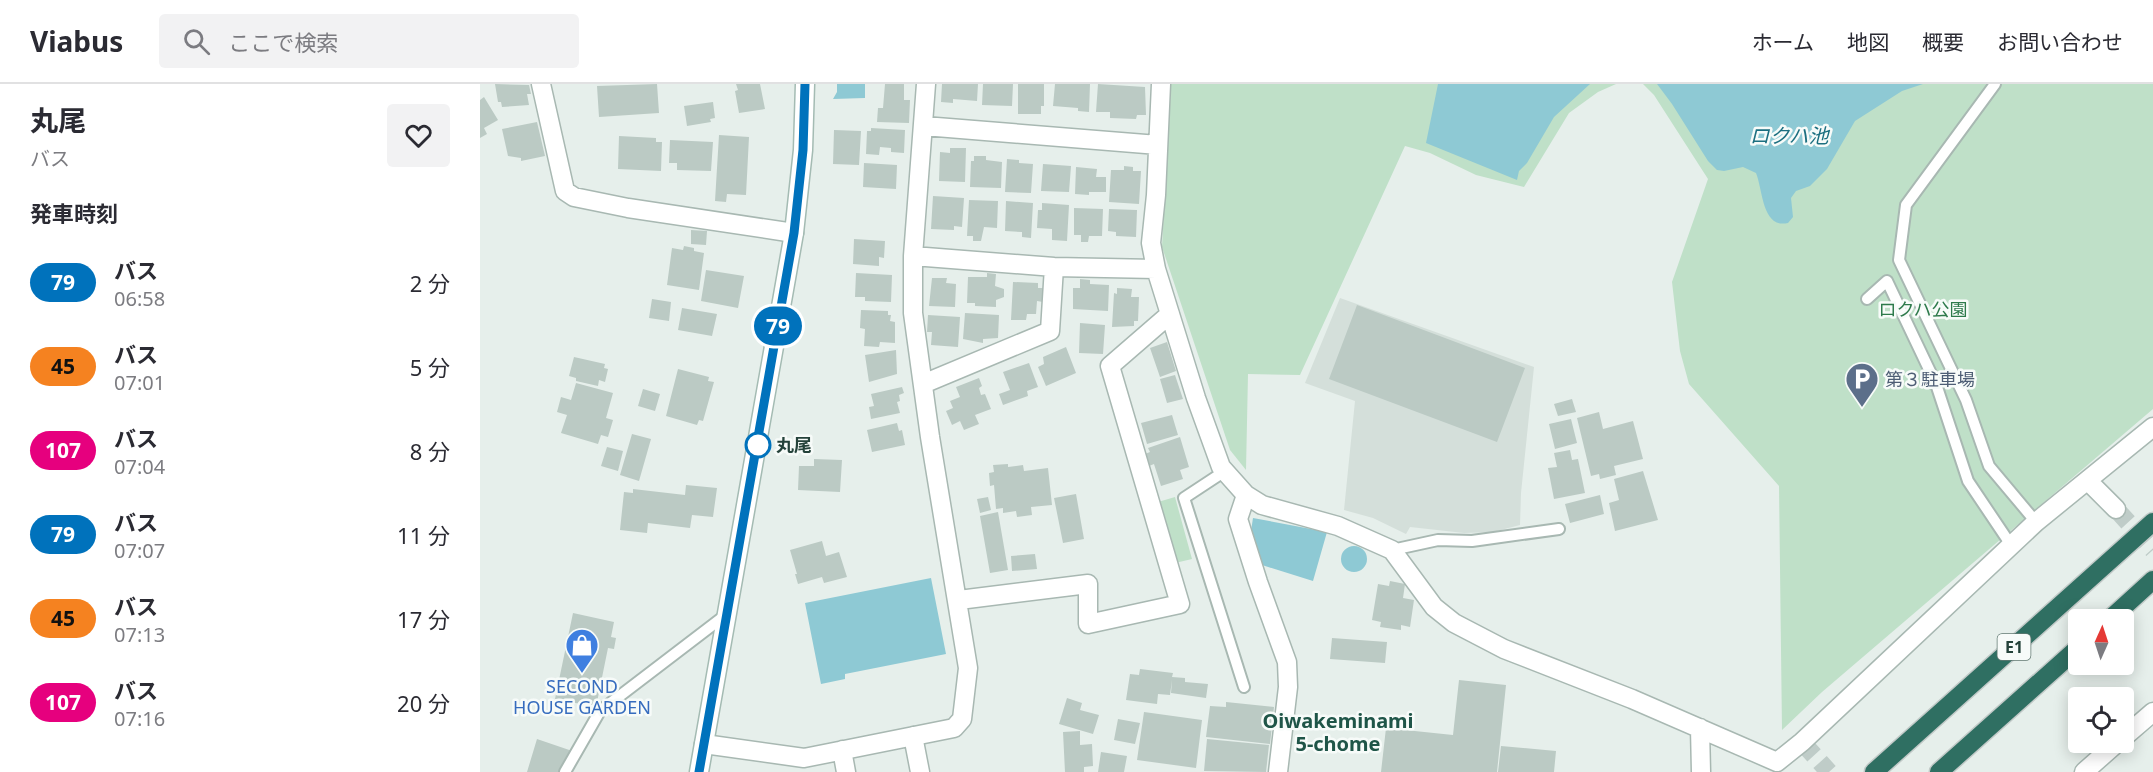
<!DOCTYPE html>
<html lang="ja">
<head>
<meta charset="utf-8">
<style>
	:root { --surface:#fff; --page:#f2f2f3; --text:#2b2b33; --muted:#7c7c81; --line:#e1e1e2 }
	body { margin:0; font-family:"Noto Sans","Noto Sans JP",sans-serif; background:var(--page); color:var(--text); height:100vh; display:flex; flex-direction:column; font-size:22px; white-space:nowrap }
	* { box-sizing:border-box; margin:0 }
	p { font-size:20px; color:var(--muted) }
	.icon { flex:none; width:33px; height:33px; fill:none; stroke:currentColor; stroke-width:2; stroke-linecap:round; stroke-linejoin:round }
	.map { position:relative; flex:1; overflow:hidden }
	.side { display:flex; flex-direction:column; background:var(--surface); width:480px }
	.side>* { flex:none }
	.badge { padding:0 12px; border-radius:20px; font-size:21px; line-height:39px }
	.needle { width:39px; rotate:3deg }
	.tools { position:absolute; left:1588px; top:525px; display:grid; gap:12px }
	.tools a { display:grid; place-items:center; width:66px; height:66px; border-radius:6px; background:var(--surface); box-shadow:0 3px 15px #0003; font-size:30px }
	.map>.badge { position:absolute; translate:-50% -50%; box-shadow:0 0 0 3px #fff }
	h2 { padding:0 30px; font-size:22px; line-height:54px }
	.round { display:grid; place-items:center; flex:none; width:63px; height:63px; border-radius:6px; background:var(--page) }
	.overview { display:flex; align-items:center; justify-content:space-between; height:102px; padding:0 30px }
	h1 { font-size:28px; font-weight:700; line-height:45px }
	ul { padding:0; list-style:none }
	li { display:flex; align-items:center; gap:18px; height:84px; padding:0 30px }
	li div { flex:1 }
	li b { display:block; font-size:22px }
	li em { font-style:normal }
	li .badge { min-width:66px; font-weight:700; text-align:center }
	header { display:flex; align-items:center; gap:36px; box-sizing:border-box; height:84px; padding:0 30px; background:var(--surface); border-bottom:2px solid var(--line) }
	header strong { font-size:28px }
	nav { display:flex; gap:33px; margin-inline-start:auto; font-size:21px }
	.search { width:420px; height:54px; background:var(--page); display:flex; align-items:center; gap:15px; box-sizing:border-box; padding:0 21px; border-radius:6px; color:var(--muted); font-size:22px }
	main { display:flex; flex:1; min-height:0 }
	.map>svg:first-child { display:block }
	.built { fill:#d4dfda }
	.green { fill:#bfe0c8 }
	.water { fill:#8ec9d4 }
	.building { fill:#bbcac4 }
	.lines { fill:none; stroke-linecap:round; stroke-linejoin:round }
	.street-tunnel { stroke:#bfccc8; stroke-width:18; stroke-dasharray:18 9; stroke-linecap:butt }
	.lane-casing { stroke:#a8b8b2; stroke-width:14 }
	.street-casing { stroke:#a8b8b2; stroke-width:21 }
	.secondary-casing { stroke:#a4bbb3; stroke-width:21 }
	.highway-casing { stroke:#c2cac8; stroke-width:21 }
	.lane { stroke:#fff; stroke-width:10 }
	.street { stroke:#fff; stroke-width:18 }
	.secondary { stroke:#fff; stroke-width:18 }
	.highway { stroke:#2f6f62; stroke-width:18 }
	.line-casing { stroke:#fff; stroke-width:14 }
	.line { stroke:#0072bc; stroke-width:9 }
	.stop-dot { fill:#fff; stroke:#0072bc; stroke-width:3 }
	.labels { text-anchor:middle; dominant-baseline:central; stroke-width:5; stroke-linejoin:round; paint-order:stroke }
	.shield { fill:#f7fbf9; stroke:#637a73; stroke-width:1.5 }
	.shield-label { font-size:16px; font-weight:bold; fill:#24423a }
	.park-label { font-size:18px; fill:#2d7a4b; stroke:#f7fbf9 }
	.service-label { font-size:18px; fill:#4e5e75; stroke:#f7fbf9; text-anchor:start }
	.stop-label { font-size:18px; font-weight:bold; fill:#24423a; stroke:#f7fbf9; text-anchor:start }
	.shop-label { font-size:18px; fill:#366cbe; stroke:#f7fbf9 }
	.water-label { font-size:20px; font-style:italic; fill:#1c6f80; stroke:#f7fbf9 }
	.neighbourhood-label { font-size:20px; font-weight:bold; fill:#1f5548; stroke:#f7fbf9 }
</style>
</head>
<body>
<header>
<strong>Viabus</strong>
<div class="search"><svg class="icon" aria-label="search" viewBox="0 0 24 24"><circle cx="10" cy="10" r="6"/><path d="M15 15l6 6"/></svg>ここで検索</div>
<nav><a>ホーム</a><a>地図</a><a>概要</a><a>お問い合わせ</a></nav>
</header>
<main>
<section class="side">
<div class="overview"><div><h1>丸尾</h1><p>バス</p></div><a class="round"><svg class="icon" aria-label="heart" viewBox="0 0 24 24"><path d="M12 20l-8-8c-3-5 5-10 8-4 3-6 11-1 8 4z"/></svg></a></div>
<h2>発車時刻</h2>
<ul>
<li><span class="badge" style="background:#0072bc;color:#fff">79</span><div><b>バス</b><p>06:58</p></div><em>2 分</em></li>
<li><span class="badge" style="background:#f58220;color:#111">45</span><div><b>バス</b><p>07:01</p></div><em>5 分</em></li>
<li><span class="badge" style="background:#e6007e;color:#fff">107</span><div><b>バス</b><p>07:04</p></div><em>8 分</em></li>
<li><span class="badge" style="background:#0072bc;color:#fff">79</span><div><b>バス</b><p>07:07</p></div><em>11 分</em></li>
<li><span class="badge" style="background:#f58220;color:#111">45</span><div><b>バス</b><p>07:13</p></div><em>17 分</em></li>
<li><span class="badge" style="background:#e6007e;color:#fff">107</span><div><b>バス</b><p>07:16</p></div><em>20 分</em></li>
</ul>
</section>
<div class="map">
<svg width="1673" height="688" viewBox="0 0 1673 688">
	<rect width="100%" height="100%" fill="#e6efeb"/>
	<path class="built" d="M 860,214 L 1054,283 L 1041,409 L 1040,441 L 1013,448 L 984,449 L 930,443 L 926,450 L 893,434 L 864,426 L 875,317 L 825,299 Z"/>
	<path class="green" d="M 691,0 L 1136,0 L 1118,8 L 1089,29 L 1044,103 L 996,91 L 950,69 L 925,62 L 820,291 L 768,290 L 766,386 L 750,366 L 682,163 Z
		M 1163,0 L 1673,0 L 1673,325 L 1342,608 L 1302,646 L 1299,402 L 1209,300 L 1200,267 L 1192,198 L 1228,95 L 1174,11 Z
		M 695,413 L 712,475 L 695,479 L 678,418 Z"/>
	<path class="water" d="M 357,0 L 385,0 L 385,14 L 353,15 L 357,8 Z
		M 958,0 L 1110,0 L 1074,33 L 1047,79 L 1039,87 L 1037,96 L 946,59 Z
		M 1177,0 L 1443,0 L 1422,7 L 1375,37 L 1347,85 L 1330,102 L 1316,107 L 1311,114 L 1313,133 L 1308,139 C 1282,145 1283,106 1276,89 L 1263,83 L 1244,87 L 1237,86 L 1228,77 L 1192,20 Z
		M 773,434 L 847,448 L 833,497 L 782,481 L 771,447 Z
		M861 475a13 13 0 1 1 26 0a13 13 0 1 1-26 0Z
		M 451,494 L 466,570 L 365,590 L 365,595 L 341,600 L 325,519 Z"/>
	<path class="building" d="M 15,0 L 49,1 L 51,10 L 47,10 L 49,21 L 22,23 L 21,18 L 18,18 Z
		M 177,0 L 179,29 L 119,33 L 117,2 Z
		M 256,0 L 280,0 L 285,25 L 259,29 L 255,7 L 258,6 Z
		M 405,0 L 424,0 L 424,16 L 430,16 L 429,39 L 397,38 L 398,24 L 403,24 Z
		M 462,0 L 498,0 L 497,17 L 473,15 L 473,19 L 461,18 Z
		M 503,0 L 533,0 L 532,22 L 502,21 Z
		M 538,0 L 564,0 L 564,22 L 561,22 L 561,30 L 538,30 Z
		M 575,0 L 610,0 L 609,28 L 598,27 L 598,24 L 573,22 Z
		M 618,0 L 665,3 L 666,31 L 657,31 L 656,35 L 630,34 L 630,28 L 616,28 Z
		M 4,13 L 18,36 L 4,44 L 7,50 L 0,54 L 0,16 Z
		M 233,18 L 235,34 L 230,35 L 231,38 L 207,42 L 204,22 Z
		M 57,38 L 65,72 L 41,77 L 41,74 L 28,72 L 22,45 Z
		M 391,44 L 425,46 L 424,69 L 411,68 L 411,64 L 400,63 L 399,71 L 386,70 L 387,47 L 391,47 Z
		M 354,46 L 381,47 L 379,81 L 353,80 Z
		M 239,51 L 269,53 L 266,111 L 247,110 L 246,118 L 235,117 Z
		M 139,52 L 176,54 L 176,58 L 182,58 L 181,87 L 138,85 Z
		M 190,56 L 233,58 L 231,87 L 197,86 L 197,79 L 189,79 Z
		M 470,64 L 486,64 L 485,98 L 459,97 L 460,68 L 470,69 Z
		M 494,72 L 506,72 L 506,76 L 522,78 L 521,104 L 490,103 L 491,77 L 494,77 Z
		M 527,75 L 539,76 L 539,79 L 553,80 L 551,109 L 525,108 Z
		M 384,79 L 417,81 L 416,105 L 383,103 Z
		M 563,80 L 591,82 L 589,108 L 561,107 Z
		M 644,82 L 653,83 L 653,87 L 661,87 L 659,120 L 629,118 L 631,86 L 644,86 Z
		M 596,83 L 617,85 L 616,93 L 626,93 L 626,108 L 609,108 L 609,111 L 595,110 Z
		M 453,112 L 484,114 L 482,143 L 474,142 L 474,146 L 451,145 Z
		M 489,116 L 518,117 L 517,144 L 504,143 L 501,157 L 493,157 L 493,152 L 487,152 Z
		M 526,117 L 553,119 L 551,154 L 542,153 L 542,148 L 525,147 Z
		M 562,119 L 589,121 L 587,157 L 572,156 L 572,145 L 557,144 L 558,126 L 562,126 Z
		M 594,124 L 623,125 L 622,152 L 609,152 L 608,158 L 601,158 L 601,151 L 594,151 Z
		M 629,125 L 657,126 L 656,153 L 636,152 L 636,148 L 628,147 Z
		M 211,146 L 227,147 L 226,161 L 211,160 Z
		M 374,155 L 405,157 L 404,174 L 399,173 L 399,182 L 373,180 Z
		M 204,162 L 214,164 L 214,167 L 224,169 L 219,206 L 187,201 L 192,164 L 203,166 Z
		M 226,186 L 264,192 L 258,224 L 221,217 Z
		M 376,189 L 412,191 L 411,218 L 385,217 L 385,213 L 375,213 Z
		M 507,189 L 516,190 L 515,202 L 524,205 L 524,213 L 516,216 L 516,223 L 495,222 L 495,219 L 487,219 L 488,193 L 507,193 Z
		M 452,194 L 467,194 L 466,199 L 476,200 L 475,223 L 449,222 Z
		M 600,195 L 610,196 L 610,200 L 629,201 L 628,227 L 593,225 L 593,204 L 600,204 Z
		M 533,198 L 558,199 L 558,204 L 563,204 L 563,218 L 557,217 L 556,230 L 547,230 L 546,236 L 531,236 Z
		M 637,204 L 652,205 L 651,213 L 659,213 L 658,237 L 654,237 L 654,242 L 632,243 L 634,209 L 637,210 Z
		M 172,215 L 191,218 L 189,237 L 169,234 Z
		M 877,221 L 1045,284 L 1017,358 L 849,295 Z
		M 202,224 L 237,230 L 232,252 L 198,246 Z
		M 381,226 L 408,227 L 408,231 L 411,231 L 410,237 L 415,238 L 415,259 L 400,258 L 399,263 L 384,262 L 385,245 L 380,244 Z
		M 485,229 L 519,231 L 518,254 L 503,255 L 503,259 L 483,255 Z
		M 448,231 L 480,233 L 478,263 L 451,261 L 452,248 L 447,248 Z
		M 600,239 L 625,241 L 623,270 L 599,269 Z
		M 687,258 L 696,287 L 680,293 L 670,264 Z
		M 586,263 L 596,289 L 566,302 L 558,283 L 564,280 L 563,273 Z
		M 416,266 L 417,290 L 389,298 L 385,271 Z
		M 94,273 L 125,280 L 124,284 L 128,285 L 125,298 L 119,296 L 118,302 L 96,297 L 96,294 L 89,292 Z
		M 549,279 L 558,303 L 547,307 L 548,312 L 523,321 L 519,310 L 530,306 L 523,288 Z
		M 198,285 L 229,293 L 228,297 L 234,298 L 223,337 L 219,336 L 217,341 L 186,332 Z
		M 695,291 L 703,315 L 687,319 L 680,295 Z
		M 499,294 L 502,302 L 499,304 L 501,311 L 505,310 L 511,325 L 495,331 L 499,340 L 484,346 L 480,337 L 472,341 L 466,327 L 473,324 L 470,317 L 480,313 L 476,303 Z
		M 96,299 L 133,309 L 126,334 L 133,336 L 128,353 L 121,351 L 118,360 L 81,349 L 87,331 L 77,328 L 81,313 L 91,316 Z
		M 422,303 L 424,309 L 419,311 L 420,317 L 417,318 L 420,329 L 391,335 L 389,323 L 394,322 L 391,310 Z
		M 163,305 L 180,310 L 175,327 L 158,322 Z
		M 1092,315 L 1096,328 L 1078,332 L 1074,320 Z
		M 1119,328 L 1123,345 L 1153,337 L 1163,375 L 1134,382 L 1136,391 L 1120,395 L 1119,390 L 1111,392 L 1097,334 Z
		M 692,331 L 698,351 L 667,360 L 661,339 Z
		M 1091,335 L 1097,359 L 1075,365 L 1069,340 Z
		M 417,339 L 419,347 L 422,346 L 425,361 L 392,368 L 387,346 Z
		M 152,350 L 171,355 L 159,397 L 140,391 Z
		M 700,353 L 709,383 L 700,386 L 703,395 L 681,402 L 674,380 L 669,382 L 665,370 L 670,368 L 668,364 Z
		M 127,363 L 143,367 L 138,387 L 121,382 Z
		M 1090,366 L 1092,376 L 1098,375 L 1105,409 L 1074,415 L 1068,384 L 1077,383 L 1074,369 Z
		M 334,375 L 362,376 L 360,408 L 318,406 L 319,382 L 334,382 Z
		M 528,380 L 528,383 L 543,381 L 544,387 L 568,384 L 572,421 L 551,423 L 552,431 L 537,433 L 536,427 L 523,429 L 523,424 L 516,425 L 514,401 L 510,402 L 509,389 L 514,388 L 513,381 Z
		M 1163,387 L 1178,436 L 1135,447 L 1129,419 L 1139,416 L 1134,395 Z
		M 206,401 L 237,404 L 233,433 L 212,431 L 210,444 L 168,439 L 167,449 L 140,446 L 144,408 L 153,409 L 153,405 L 205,411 Z
		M 596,410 L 604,455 L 583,459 L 574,414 Z
		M 1120,411 L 1124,430 L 1090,439 L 1085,420 Z
		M 508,413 L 511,426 L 500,429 L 497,415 Z
		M 518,428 L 528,486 L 510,489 L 500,432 Z
		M 342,457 L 346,472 L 359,468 L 367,493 L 344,499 L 342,493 L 318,500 L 315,490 L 317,490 L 310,466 Z
		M 555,470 L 557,485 L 532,487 L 531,472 Z
		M 910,497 L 925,500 L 923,514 L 934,516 L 930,543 L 921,541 L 921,546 L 900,543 L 901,538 L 892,536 L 898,500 L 909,502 Z
		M 93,529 L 134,538 L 131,553 L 136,554 L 134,565 L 128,564 L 116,623 L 75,615 Z
		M 852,554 L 907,558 L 905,579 L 850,575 Z
		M 660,585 L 693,589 L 692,593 L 705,594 L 705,598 L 728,600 L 726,614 L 691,609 L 692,596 L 690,611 L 678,610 L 677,620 L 646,616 L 650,590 L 659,591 Z
		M 979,596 L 1026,601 L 1017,688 L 901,688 L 906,644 L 973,651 Z
		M 587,614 L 602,619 L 600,626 L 619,631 L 613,650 L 579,640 Z
		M 746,618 L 794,623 L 790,660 L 726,653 L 730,622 L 746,623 Z
		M 664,628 L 722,636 L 716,684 L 657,676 Z
		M 638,635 L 660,639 L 655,660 L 634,656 Z
		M 600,647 L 600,661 L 612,660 L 613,682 L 604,683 L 604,688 L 585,688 L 583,648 Z
		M 57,655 L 101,670 L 92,688 L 47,688 Z
		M 727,655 L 789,661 L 786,688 L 724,687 Z
		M 1021,662 L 1076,667 L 1074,688 L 1018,688 Z
		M 621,668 L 647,672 L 644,688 L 618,688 Z"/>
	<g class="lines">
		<path class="street-tunnel" d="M 1636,425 L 1673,466
			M 1322,658 L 1349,688"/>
		<defs>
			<path id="lane" d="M 1515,0 L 1426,121 L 1419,176 L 1486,316 L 1509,382 L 1556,438
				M 1387,215 L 1407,197 L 1456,300 L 1488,397 L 1531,461
				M 745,387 L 704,414 L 764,603
				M 912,466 L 958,456 L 992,457 L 1079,445
				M 85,688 L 120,627 L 247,530"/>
			<path id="street" d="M 61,0 L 85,107 L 94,113 L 148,124 L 314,149
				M 681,0 L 676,111 L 671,159 L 676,185 L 716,314 L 741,383 L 766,411 L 782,421 L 858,442 L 912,466 L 954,523 L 974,539 L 1024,565 L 1152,615 L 1297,678 L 1322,658 L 1556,438 L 1673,343
				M 444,42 L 678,61
				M 433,172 L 574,183 L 676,185
				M 443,300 L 570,247 L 574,183
				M 1608,397 L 1636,425
				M 766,411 L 758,435 L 778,498 L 807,578 L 808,603 L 798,688
				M 479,516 L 608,500 L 608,540 L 700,520 L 630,282 L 690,230
				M 1220,644 L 1221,688
				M 433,652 L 440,688
				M 1644,653 L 1673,628
				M 224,660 L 324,674 L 474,644 L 482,635 L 488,584 L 450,353 L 433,229 L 433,172 L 446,0
				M 362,666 L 366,688
				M 1604,688 L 1638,658"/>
			<path id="secondary" d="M 219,688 L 314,149 L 323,66 L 325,0"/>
			<path id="highway" d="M 1629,536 L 1673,496
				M 1394,688 L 1673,438
				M 1459,688 L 1599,563"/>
		</defs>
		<use href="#lane" class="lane-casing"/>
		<use href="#street" class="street-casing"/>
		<use href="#secondary" class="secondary-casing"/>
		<use href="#highway" class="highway-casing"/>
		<use href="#lane" class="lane"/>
		<use href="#street" class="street"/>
		<use href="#secondary" class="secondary"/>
		<use href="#highway" class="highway"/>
	</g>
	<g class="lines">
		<defs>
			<path id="line" d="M 219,688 L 314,149 L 323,66 L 325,0"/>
		</defs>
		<use href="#line" class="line-casing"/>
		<use href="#line" class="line"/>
	</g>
	<defs>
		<symbol id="parking-pin" viewBox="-11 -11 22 30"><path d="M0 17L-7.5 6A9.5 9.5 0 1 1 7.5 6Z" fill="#5c6f8a" stroke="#f7fbf9"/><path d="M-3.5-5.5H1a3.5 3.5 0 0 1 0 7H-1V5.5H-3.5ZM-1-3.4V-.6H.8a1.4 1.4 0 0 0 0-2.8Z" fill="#fff"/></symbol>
		<symbol id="shop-pin" viewBox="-11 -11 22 30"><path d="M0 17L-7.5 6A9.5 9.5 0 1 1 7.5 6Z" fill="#3f7fe0" stroke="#f7fbf9"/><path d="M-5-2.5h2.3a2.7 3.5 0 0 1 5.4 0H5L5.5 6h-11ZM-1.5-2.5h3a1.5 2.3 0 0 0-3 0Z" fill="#fff"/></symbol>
	</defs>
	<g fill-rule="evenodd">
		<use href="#parking-pin" x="1363" y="276" width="38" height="52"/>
		<use href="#shop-pin" x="83" y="542" width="38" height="52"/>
	</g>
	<circle class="stop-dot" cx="278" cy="361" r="12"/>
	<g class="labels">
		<rect class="shield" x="1517.5" y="550" width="33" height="26" rx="4.5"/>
		<g class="shield-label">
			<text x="1534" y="563">E1</text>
		</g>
		<g class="park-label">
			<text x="1443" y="225">ロクハ公園</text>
		</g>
		<g class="service-label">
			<text x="1405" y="295">第３駐車場</text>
		</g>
		<g class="stop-label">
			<text x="296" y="361">丸尾</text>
		</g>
		<g class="shop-label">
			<text x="102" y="602">SECOND<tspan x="102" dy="21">HOUSE GARDEN</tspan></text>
		</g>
		<g class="water-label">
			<text x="1309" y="51">ロクハ池</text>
		</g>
		<g class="neighbourhood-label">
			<text x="858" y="636">Oiwakeminami<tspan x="858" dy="23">5-chome</tspan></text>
		</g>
	</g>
</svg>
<div class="tools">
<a><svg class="needle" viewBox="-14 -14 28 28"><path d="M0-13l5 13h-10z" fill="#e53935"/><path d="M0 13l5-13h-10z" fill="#7c7c81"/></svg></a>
<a><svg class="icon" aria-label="locate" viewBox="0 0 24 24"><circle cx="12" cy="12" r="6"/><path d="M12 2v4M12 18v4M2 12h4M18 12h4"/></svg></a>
</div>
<b class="badge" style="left:298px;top:242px;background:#0072bc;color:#fff">79</b>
</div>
</main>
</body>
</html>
